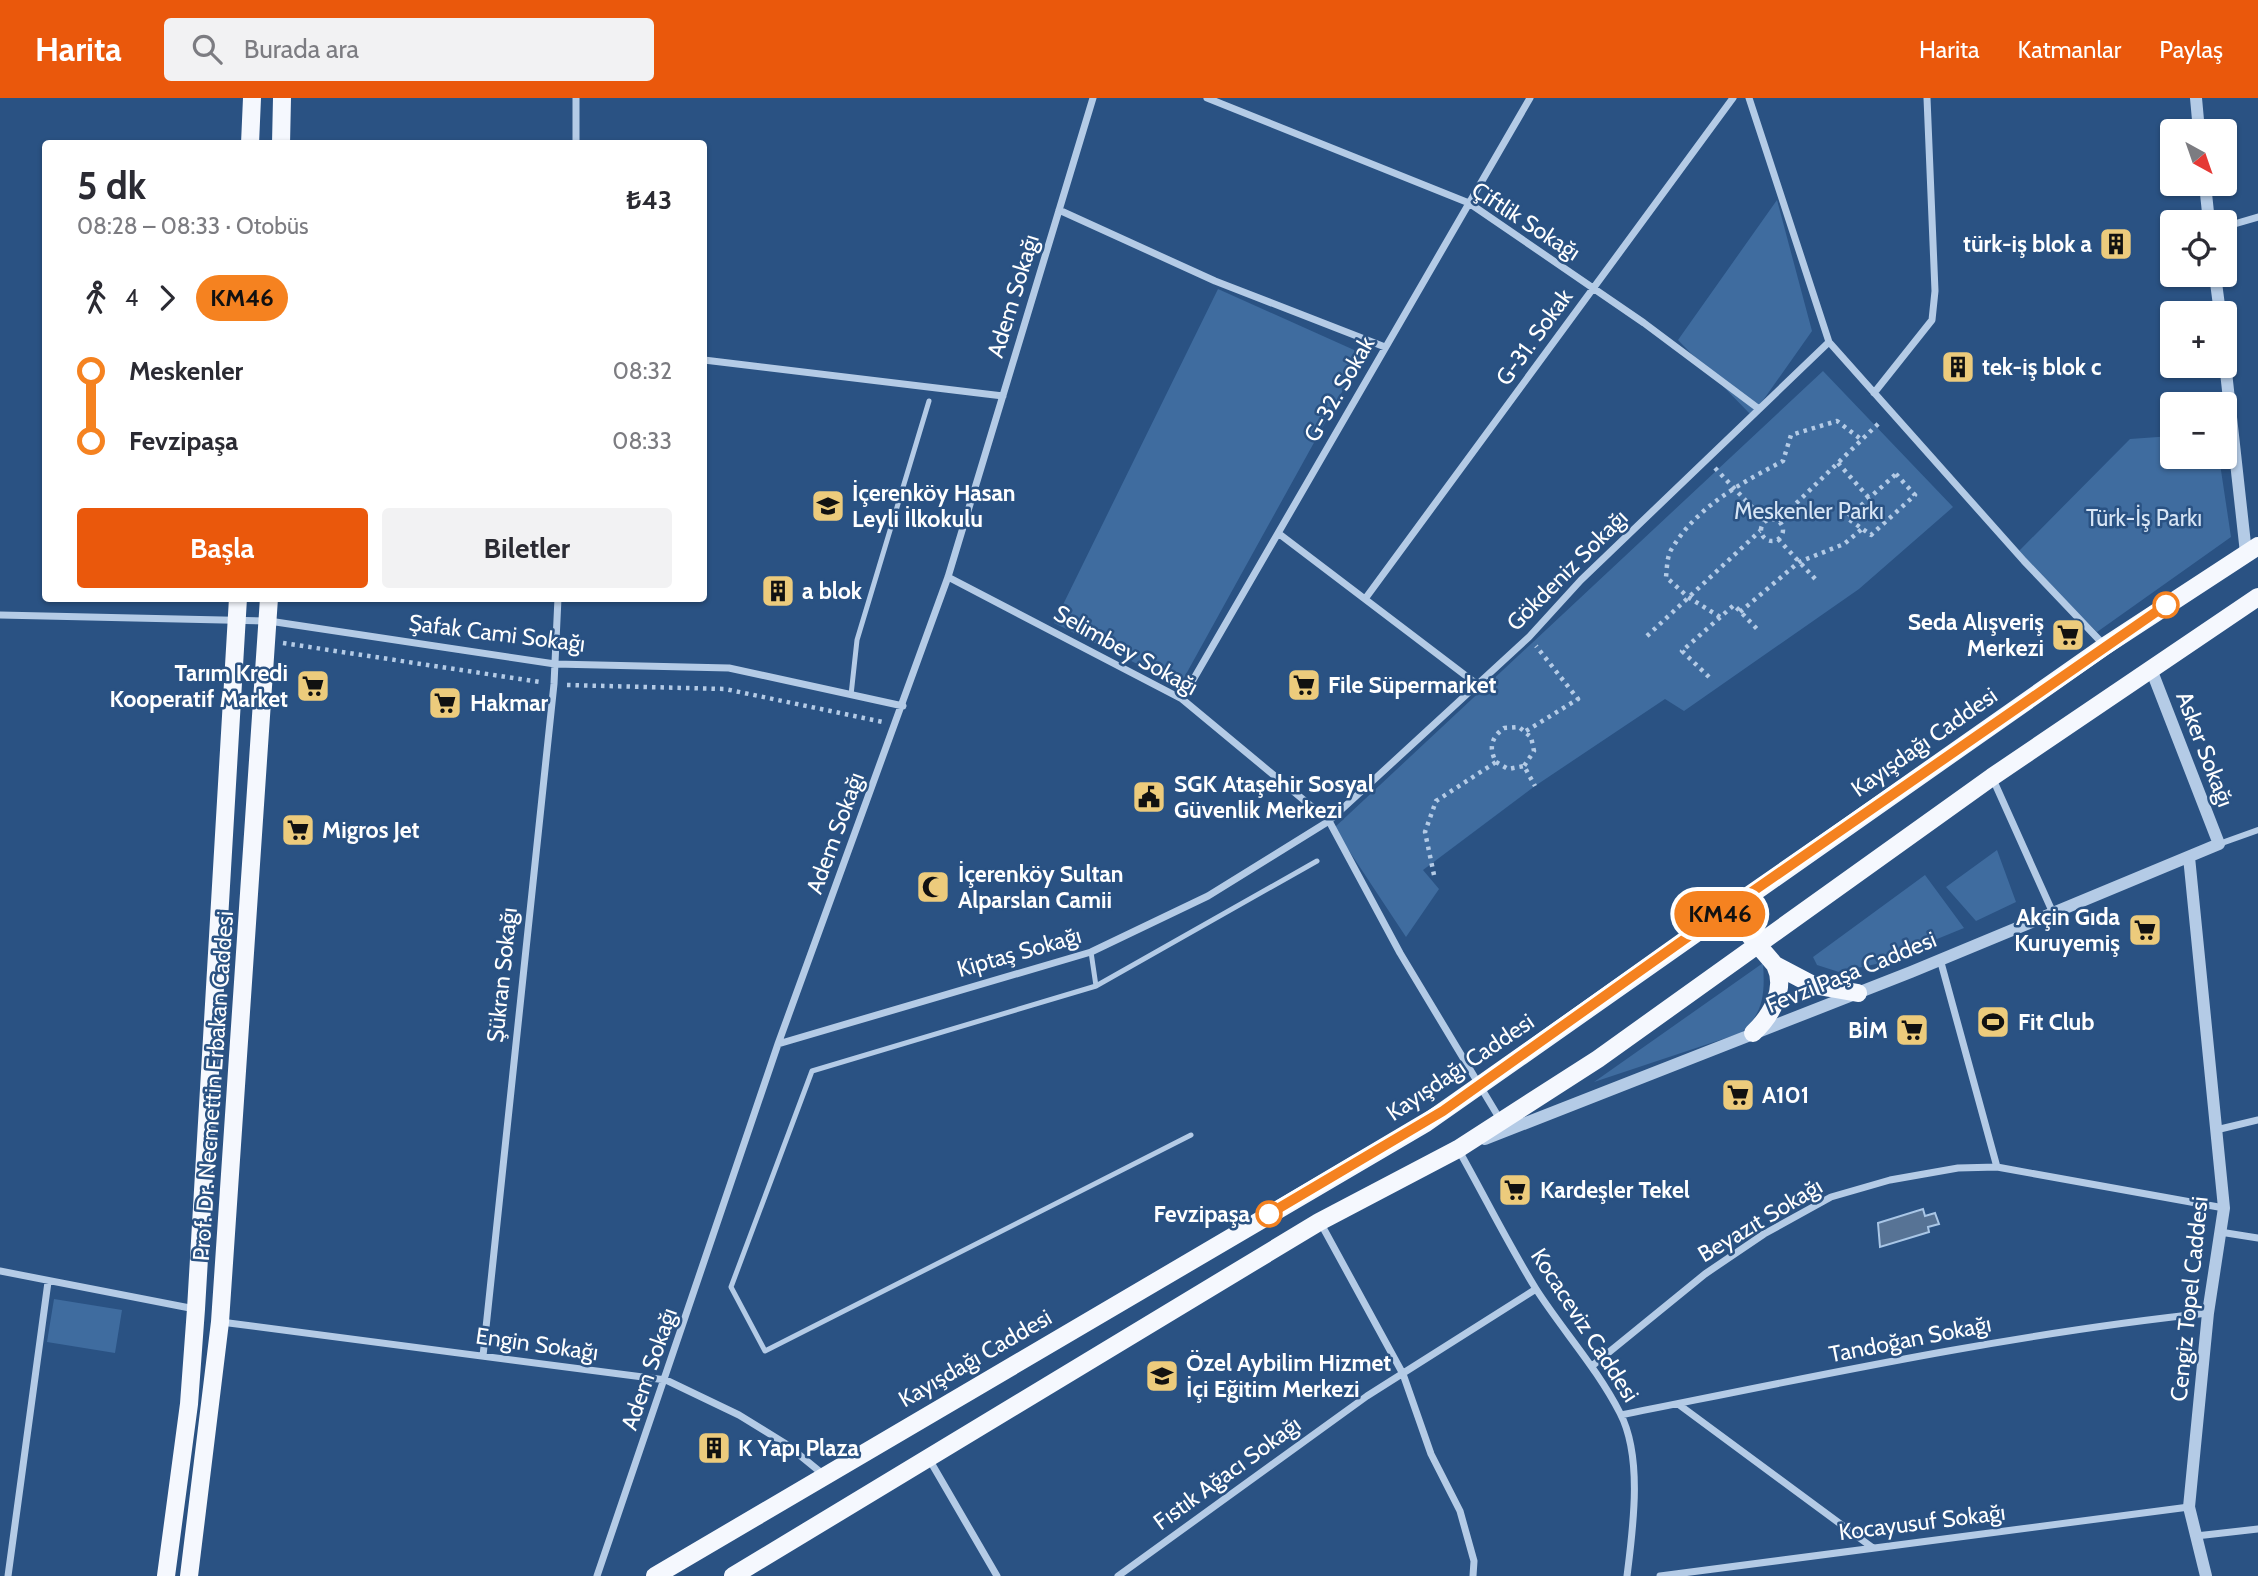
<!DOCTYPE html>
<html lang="tr">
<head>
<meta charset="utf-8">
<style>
	:root { --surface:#fff; --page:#f2f2f3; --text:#2b2b33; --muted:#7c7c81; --accent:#ea580c }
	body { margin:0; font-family:Cabin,sans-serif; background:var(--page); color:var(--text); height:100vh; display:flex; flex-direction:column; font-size:26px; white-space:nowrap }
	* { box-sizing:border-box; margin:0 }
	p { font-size:23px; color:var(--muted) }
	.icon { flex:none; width:38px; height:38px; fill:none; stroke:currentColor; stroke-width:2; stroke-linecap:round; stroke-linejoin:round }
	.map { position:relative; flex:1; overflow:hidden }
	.panel { position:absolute; left:42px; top:42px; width:665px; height:462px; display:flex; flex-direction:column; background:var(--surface); border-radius:7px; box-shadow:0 2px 5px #0004 }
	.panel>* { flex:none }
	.badge { padding:0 14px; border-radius:23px; font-size:24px; line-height:46px }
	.needle { width:46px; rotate:140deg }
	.controls { position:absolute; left:2160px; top:21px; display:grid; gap:14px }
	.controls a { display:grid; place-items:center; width:77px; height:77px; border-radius:7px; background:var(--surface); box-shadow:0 2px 5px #0004; font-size:35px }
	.map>.badge { position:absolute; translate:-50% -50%; box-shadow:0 0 0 4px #fff }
	.legs { display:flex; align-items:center; gap:10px; height:77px; padding:0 35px; font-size:23px }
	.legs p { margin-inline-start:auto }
	.overview { display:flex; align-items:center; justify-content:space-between; height:119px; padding:0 35px }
	h1 { font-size:38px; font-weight:700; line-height:52px }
	.cta { display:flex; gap:14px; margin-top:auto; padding:14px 35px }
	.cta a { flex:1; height:80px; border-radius:7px; background:var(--accent); color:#fff; font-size:28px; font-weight:700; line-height:80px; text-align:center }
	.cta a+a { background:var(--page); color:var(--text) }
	ul { padding:0 35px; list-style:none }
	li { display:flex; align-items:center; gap:24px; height:70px; font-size:26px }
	li i { display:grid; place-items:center; width:10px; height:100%; margin:0 9px; background:currentColor }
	li i::after { content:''; width:18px; height:18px; margin:-9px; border:5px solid; border-radius:50%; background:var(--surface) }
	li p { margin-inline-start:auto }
	li:first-child i { background:linear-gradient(#0000 50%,currentColor 0) }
	li:last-child i { background:linear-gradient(currentColor 50%,#0000 0) }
	header { display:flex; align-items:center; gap:42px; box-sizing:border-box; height:98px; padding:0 35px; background:var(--accent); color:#fff }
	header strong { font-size:33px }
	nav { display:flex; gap:38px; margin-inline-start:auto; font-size:24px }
	.search { width:490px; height:63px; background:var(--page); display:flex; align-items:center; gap:18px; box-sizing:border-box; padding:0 24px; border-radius:7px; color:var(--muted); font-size:26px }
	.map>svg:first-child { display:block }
	.green { fill:#3f6c9f }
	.water { fill:#577395; stroke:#a9c6e6; stroke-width:2 }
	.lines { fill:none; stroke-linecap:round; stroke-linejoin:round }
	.path { stroke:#b4cbe6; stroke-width:4.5; stroke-dasharray:3.5 5; stroke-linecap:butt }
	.service { stroke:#b4cbe6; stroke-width:5 }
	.pedestrian { stroke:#b4cbe6; stroke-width:6 }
	.minor { stroke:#b4cbe6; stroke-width:7 }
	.tertiary { stroke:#b4cbe6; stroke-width:12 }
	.primary { stroke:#f5f8fe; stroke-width:18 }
	.line-1-casing { stroke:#fff; stroke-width:16 }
	.line-1 { stroke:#f58220; stroke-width:10 }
	.stop-1-dot { fill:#fff; stroke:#f58220; stroke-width:3.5 }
	.labels { text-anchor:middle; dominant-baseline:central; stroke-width:5; stroke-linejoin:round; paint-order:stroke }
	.street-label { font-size:23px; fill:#fff; stroke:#2a5283 }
	.poi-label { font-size:23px; font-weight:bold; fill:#fff; stroke:#2a5283; text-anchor:start }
	.park-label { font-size:23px; fill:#d7e5f5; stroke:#2a5283 }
	.stop-label { font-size:23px; font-weight:bold; fill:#fff; stroke:#2a5283; text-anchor:end }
</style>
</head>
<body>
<header>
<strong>Harita</strong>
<div class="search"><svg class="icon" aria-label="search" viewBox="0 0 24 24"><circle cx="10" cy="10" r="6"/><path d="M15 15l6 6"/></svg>Burada ara</div>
<nav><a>Harita</a><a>Katmanlar</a><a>Paylaş</a></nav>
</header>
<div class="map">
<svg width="2258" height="1478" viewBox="0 0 2258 1478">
	<rect width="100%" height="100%" fill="#2a5283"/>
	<path class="green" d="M 1777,102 L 1812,233 L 1752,318 L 1678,242 Z
		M 1218,191 L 1363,256 L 1180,587 L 1054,525 Z
		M 1823,273 L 1953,409 L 1859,491 L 1684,613 L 1665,601 L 1535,688 L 1423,772 L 1439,791 L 1406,839 L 1334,730 Z
		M 2172,338 L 2172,359 L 2219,359 L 2231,439 L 2097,534 L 2018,454 L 2130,341 Z
		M 1997,752 L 2016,804 L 1976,823 L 1946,789 Z
		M 1925,777 L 1964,830 L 1876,866 L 1839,874 L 1817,867 L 1813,859 Z
		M 1763,865 C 1765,895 1764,915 1741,935 L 1594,984 Z
		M 54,1201 L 122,1212 L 115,1255 L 47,1244 Z"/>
	<path class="water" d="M 1923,1111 L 1925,1118 L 1935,1115 L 1939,1126 L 1928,1129 L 1929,1134 L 1880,1149 L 1878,1125 Z"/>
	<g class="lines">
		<path class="path" d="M 1838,365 L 1869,400
			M 1715,370 L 1765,423
			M 1896,376 L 1915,397 L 1871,437 L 1847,420 Z
			M1761 432a11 11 0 1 1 22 0a11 11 0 1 1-22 0Z
			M 1778,423 L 1881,323
			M 1778,441 L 1818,484
			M 1740,514 L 1799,464 L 1844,446 L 1862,431
			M 1720,519 L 1688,499 L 1666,479 C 1667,470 1667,459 1671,452 C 1696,409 1741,385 1783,363 L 1791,337 L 1837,323 L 1862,342
			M 1647,538 L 1760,433
			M 283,545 L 540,584
			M 1709,579 L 1682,553 L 1734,507 L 1759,533
			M 567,587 L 725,591 L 883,624
			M 1526,633 L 1578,601 L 1536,548
			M 1496,664 L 1508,671 L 1524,668 L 1535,688
			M 1434,777 L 1425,734 L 1436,703 L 1496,664 C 1488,649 1492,639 1504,630 L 1519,629 L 1531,639 L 1534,653 L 1524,668"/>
		<path class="service" d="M 851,597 L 857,542 L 929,303
			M 1091,854 L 1096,888
			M 1191,1037 L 765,1253 L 731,1189 L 812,973 L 1096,888 L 1317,763"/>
		<path class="pedestrian" d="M 2219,746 L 2258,732"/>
		<path class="minor" d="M 576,0 L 576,46
			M 1207,0 L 1469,105 L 1644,225 L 1759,311
			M 1749,0 L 1829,244 L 2024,463 L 2105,548
			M 1059,112 L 1215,183 L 1385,249
			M 2224,129 L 2258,119
			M 704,262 L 1003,298
			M 1874,295 L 1932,222 L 1935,193 L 1927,0
			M 1278,435 L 1478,587
			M 948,479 L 1182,601 L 1329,723 L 1400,855 L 1501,1023
			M 1365,501 L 1733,0
			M 0,517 L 269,523 L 555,566 L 729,570 L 903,608
			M 1182,601 L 1530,0
			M 1992,679 L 2053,815
			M 1940,861 L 1997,1069
			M 778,946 L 1091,854 L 1208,798 L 1329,723 L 1529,539 L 1581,482 L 1829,244
			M 2216,1032 L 2258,1022
			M 1458,1051 C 1484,1097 1508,1146 1536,1191 C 1563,1233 1597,1270 1620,1315 C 1643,1359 1633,1430 1627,1478
			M 1320,1124 L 1403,1276 L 1431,1356 L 1460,1413 L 1474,1463 L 1473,1478
			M 2220,1134 L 2258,1140
			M 0,1173 L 195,1211
			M 221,1224 L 666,1282 L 739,1317 L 786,1346 L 824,1377
			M 483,1258 L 554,586 L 558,500
			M 1592,1268 L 1705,1176 L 1764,1136 L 1831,1099 L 1890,1082 L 1958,1070 L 1997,1069 L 2224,1110
			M 1678,1306 L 1873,1450
			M 1621,1317 C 1816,1278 2010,1236 2208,1215
			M 929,1361 L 997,1478
			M 2196,1438 L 2258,1431
			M 8,1478 L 48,1184
			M 597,1478 L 778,946 L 948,479 L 1093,0
			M 1118,1478 L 1367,1298 L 1536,1191
			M 1660,1478 L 2189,1409"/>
		<path class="tertiary" d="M 2196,0 L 2199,33
			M 2205,86 L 2209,124
			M 2215,177 L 2220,215
			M 2224,256 L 2246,455
			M 2189,759 L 2224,1110 L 2208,1215 L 2189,1409 L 2206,1478
			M 1485,1041 L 1911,874 L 2219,746 L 2151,571"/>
		<path class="primary" d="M 250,46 L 252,0
			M 281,46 L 282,0
			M 1720,816 L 1738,824 L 1775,867 L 1813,887 L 1858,895
			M 1753,935 C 1771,918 1787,891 1775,867
			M 166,1478 L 189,1306 L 196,1211 L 238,500
			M 189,1478 L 220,1224 L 269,500
			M 655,1478 L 1426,1025 L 2105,548 L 2258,448
			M 733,1478 L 1319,1124 L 1458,1051 L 1598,961 L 1992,679 L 2258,499"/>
	</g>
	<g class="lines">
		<defs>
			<path id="line-1" d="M 1269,1116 L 1443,1013 L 1720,816 L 2166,507"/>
		</defs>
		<use href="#line-1" class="line-1-casing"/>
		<use href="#line-1" class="line-1"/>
	</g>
	<defs>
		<symbol id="building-square" viewBox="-11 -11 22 22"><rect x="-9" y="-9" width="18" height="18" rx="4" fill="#eccb7c" stroke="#2a5283"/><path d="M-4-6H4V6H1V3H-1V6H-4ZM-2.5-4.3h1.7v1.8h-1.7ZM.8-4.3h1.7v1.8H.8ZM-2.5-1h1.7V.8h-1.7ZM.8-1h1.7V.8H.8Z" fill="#111"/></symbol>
		<symbol id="school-square" viewBox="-11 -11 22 22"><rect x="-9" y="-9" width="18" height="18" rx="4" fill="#eccb7c" stroke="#2a5283"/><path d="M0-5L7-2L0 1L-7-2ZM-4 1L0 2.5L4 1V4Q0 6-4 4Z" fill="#111"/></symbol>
		<symbol id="supermarket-square" viewBox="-11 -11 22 22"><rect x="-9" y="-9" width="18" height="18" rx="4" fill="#eccb7c" stroke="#2a5283"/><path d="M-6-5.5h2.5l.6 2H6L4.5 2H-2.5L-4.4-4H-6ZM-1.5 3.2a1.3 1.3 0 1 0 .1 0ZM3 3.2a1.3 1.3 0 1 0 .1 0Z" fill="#111"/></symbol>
		<symbol id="civic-square" viewBox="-11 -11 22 22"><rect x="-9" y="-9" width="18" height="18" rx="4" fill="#eccb7c" stroke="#2a5283"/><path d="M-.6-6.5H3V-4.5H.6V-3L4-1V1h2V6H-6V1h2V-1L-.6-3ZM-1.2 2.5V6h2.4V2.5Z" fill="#111"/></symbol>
		<symbol id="mosque-square" viewBox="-11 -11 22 22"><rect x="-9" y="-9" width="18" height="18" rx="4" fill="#eccb7c" stroke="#2a5283"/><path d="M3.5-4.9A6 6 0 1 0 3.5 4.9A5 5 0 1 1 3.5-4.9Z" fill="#111"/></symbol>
		<symbol id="stadium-square" viewBox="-11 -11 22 22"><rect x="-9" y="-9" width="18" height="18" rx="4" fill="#eccb7c" stroke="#2a5283"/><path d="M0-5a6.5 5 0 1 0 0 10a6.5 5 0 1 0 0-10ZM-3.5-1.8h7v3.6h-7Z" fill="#111"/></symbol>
	</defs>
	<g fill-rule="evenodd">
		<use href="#building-square" x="2097" y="127" width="38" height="38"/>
		<use href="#building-square" x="1939" y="250" width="38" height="38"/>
		<use href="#school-square" x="809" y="389" width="38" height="38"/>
		<use href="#building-square" x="759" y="474" width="38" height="38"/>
		<use href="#supermarket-square" x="2049" y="518" width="38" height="38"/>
		<use href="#supermarket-square" x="1285" y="568" width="38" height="38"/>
		<use href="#supermarket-square" x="294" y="569" width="38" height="38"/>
		<use href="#supermarket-square" x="426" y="586" width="38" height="38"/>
		<use href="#civic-square" x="1130" y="680" width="38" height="38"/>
		<use href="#supermarket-square" x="279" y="713" width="38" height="38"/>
		<use href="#mosque-square" x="914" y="770" width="38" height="38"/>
		<use href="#supermarket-square" x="2126" y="813" width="38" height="38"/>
		<use href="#stadium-square" x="1974" y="905" width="38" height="38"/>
		<use href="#supermarket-square" x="1893" y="913" width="38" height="38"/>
		<use href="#supermarket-square" x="1719" y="978" width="38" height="38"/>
		<use href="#supermarket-square" x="1496" y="1073" width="38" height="38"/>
		<use href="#school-square" x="1143" y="1259" width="38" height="38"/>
		<use href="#building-square" x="695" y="1331" width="38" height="38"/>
	</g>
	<g class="stop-1-dot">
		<circle cx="2166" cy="507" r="12"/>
		<circle cx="1269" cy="1116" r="12"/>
	</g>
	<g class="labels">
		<g class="street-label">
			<text transform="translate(1526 123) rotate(33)">Çiftlik Sokağı</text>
			<text transform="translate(1013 198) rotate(-73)">Adem Sokağı</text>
			<text transform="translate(1534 239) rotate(-54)">G-31. Sokak</text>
			<text transform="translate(1339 291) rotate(-60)">G-32. Sokak</text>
			<text transform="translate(1567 472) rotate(-45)">Gökdeniz Sokağı</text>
			<text transform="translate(497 535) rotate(7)">Şafak Cami Sokağı</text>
			<text transform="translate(1126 552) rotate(29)">Selimbey Sokağı</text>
			<text transform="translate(1924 644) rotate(-35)">Kayışdağı Caddesi</text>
			<text transform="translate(2205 651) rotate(69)">Asker Sokağı</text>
			<text transform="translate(835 735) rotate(-70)">Adem Sokağı</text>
			<text transform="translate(1019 854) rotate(-16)">Kiptaş Sokağı</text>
			<text transform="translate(1851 874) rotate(-22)">Fevzi Paşa Caddesi</text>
			<text transform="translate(502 877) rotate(-84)">Şükran Sokağı</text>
			<text transform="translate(1460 969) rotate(-34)">Kayışdağı Caddesi</text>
			<text transform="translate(213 988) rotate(-86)">Prof. Dr. Necmettin Erbakan Caddesi</text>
			<text transform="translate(1760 1122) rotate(-31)">Beyazıt Sokağı</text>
			<text transform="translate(2189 1201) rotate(-84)">Cengiz Topel Caddesi</text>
			<text transform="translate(1585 1227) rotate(57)">Kocaceviz Caddesi</text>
			<text transform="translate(1910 1241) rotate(-11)">Tandoğan Sokağı</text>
			<text transform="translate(537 1246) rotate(8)">Engin Sokağı</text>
			<text transform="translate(975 1260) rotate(-30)">Kayışdağı Caddesi</text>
			<text transform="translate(649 1271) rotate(-71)">Adem Sokağı</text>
			<text transform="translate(1227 1375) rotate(-36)">Fıstık Ağacı Sokağı</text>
			<text transform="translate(1922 1424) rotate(-7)">Kocayusuf Sokağı</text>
		</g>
		<g class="poi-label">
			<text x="2092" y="146" text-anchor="end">türk-iş blok a</text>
			<text x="1982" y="269">tek-iş blok c</text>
			<text x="852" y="395">İçerenköy Hasan<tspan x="852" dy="26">Leyli İlkokulu</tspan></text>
			<text x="802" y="493">a blok</text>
			<text x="2044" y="524" text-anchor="end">Seda Alışveriş<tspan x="2044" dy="26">Merkezi</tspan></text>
			<text x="288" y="575" text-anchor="end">Tarım Kredi<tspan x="288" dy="26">Kooperatif Market</tspan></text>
			<text x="1328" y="587">File Süpermarket</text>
			<text x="470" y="605">Hakmar</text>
			<text x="1174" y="686">SGK Ataşehir Sosyal<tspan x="1174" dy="26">Güvenlik Merkezi</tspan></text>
			<text x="322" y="732">Migros Jet</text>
			<text x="958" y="776">İçerenköy Sultan<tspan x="958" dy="26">Alparslan Camii</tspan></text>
			<text x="2120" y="819" text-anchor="end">Akçin Gıda<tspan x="2120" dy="26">Kuruyemiş</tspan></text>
			<text x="2018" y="924">Fit Club</text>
			<text x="1888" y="932" text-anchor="end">BİM</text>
			<text x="1762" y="997">A101</text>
			<text x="1540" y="1092">Kardeşler Tekel</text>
			<text x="1186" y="1265">Özel Aybilim Hizmet<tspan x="1186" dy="26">İçi Eğitim Merkezi</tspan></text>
			<text x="738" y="1350">K Yapı Plaza</text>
		</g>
		<g class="park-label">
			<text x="1809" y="413">Meskenler Parkı</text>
			<text x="2144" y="420">Türk-İş Parkı</text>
		</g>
		<g class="stop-label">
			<text x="1250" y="1116">Fevzipaşa</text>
		</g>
	</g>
</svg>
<div class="controls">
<a><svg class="needle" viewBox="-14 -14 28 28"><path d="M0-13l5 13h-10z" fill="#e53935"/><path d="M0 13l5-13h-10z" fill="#7c7c81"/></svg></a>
<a><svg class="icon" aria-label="locate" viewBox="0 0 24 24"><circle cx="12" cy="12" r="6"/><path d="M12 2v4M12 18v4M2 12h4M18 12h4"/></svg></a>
<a>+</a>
<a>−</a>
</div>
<b class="badge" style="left:1720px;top:816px;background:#f58220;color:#111">KM46</b>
<section class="panel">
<div class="overview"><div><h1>5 dk</h1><p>08:28 – 08:33 · Otobüs</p></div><b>₺43</b></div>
<div class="legs"><svg class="icon" aria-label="walk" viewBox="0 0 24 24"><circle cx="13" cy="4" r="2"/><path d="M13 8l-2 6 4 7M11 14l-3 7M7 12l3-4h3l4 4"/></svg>4<svg class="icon" aria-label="forward" viewBox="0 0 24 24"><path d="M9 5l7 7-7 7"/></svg><b class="badge" style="background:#f58220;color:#111">KM46</b></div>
<ul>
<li><i style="color:#f58220"></i><b>Meskenler</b><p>08:32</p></li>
<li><i style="color:#f58220"></i><b>Fevzipaşa</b><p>08:33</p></li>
</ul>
<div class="cta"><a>Başla</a><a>Biletler</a></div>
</section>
</div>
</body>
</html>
